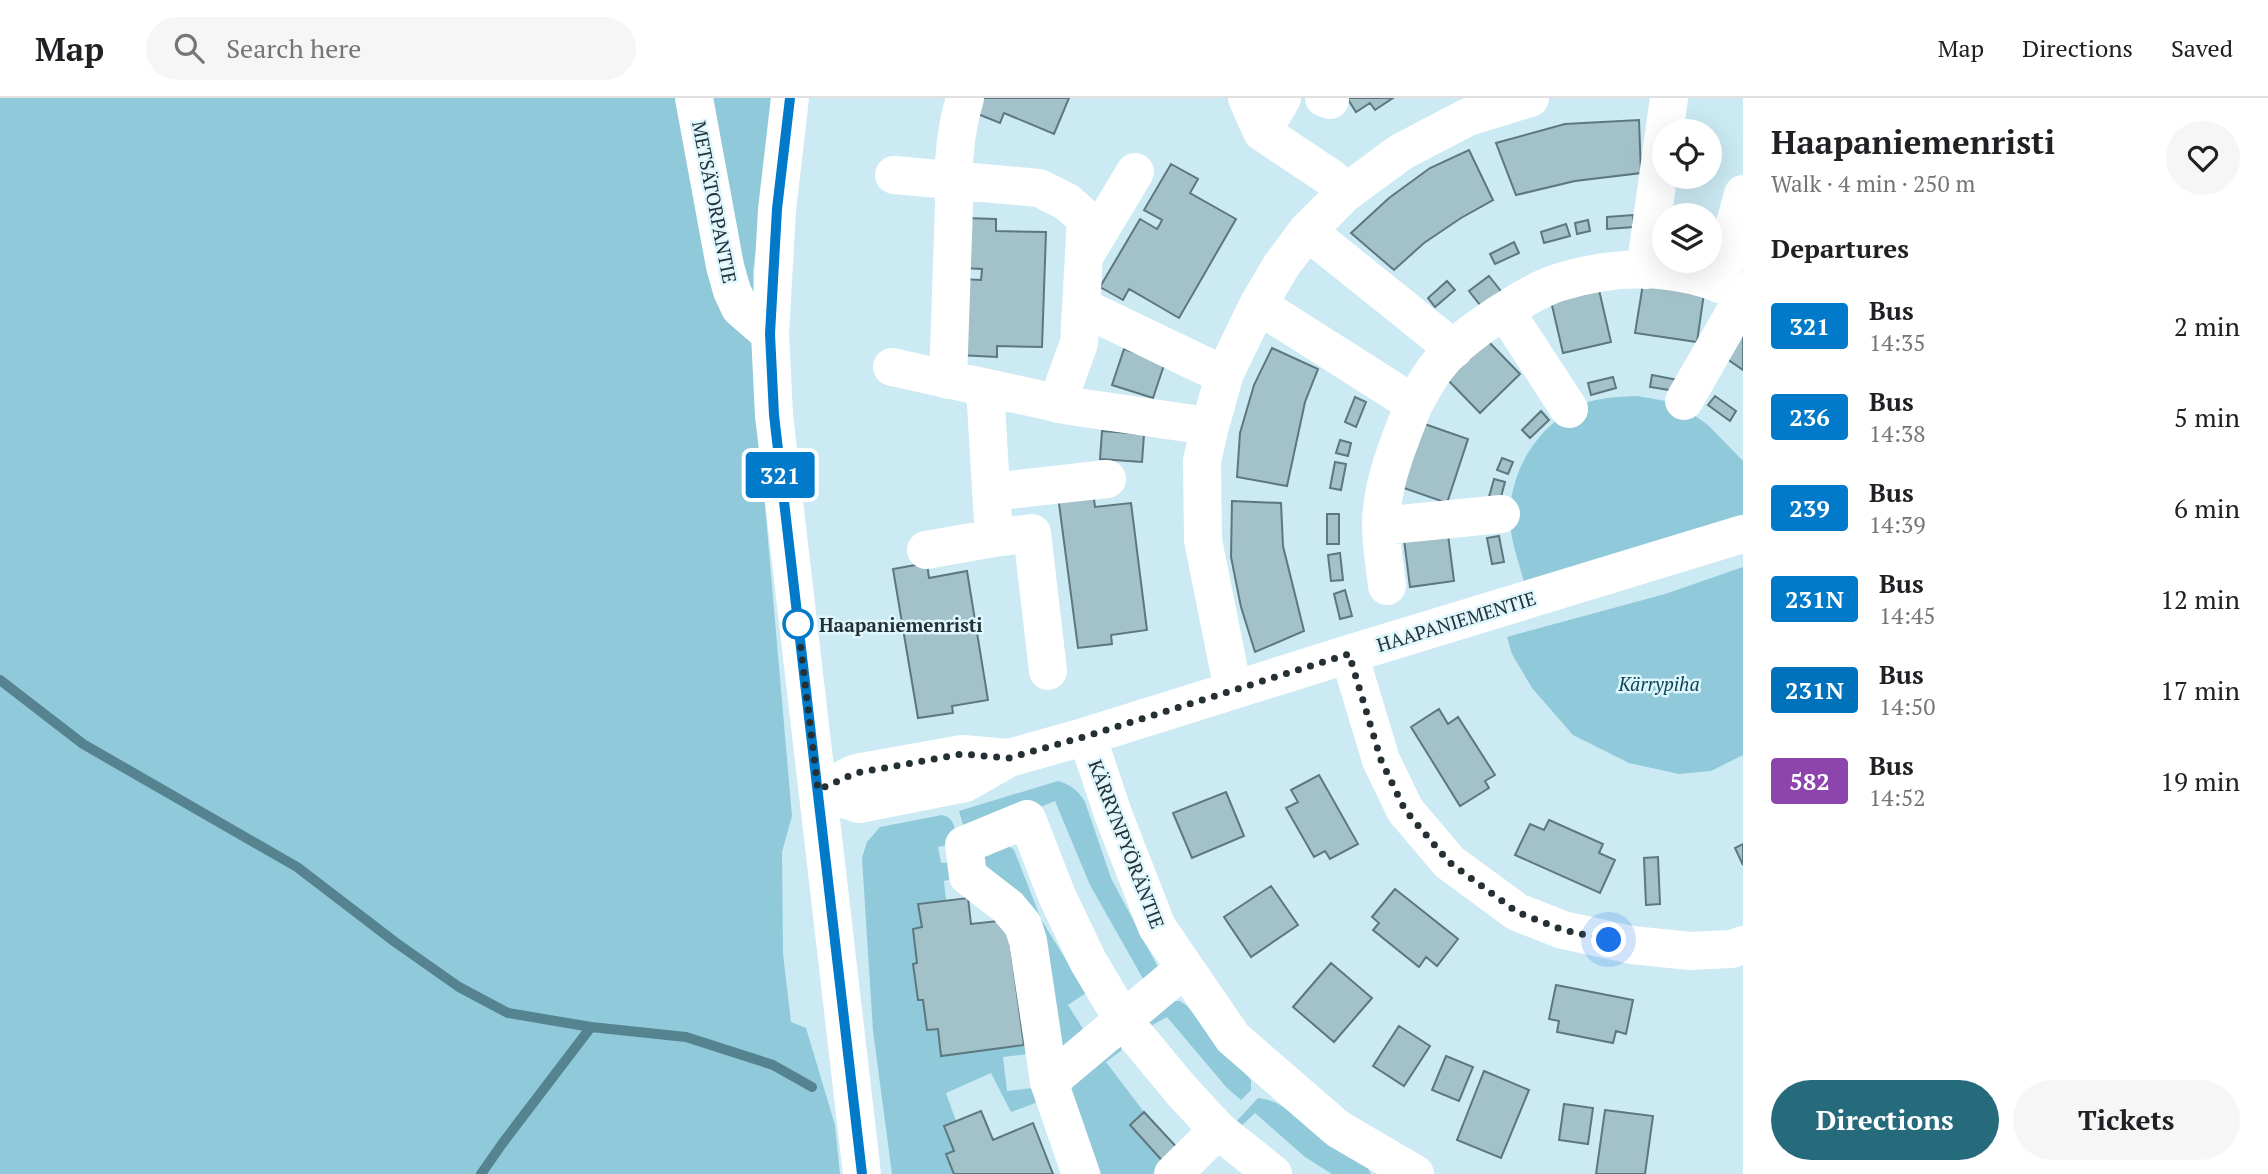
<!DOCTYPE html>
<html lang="en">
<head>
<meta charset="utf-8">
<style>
	:root { --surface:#fff; --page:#f6f6f6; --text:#202124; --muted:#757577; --line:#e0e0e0; --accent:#266b7b }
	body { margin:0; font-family:"PT Serif",serif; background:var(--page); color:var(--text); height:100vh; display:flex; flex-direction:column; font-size:26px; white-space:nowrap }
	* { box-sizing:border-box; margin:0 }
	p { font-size:23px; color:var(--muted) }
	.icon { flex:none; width:38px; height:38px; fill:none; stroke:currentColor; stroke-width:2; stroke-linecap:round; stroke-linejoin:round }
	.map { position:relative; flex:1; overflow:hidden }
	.panel { display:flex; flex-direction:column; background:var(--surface); width:525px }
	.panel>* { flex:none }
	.badge { padding:0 14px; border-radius:5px; font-size:24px; line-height:46px }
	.fabs { position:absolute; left:1652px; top:21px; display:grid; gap:14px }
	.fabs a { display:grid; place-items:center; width:70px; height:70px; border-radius:50%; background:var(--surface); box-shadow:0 7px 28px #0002; font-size:35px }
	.you { position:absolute; width:35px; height:35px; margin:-18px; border:5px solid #fff; border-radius:50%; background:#1a73e8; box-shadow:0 0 0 10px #1a73e833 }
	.map>.badge { position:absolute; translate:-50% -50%; box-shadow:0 0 0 4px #fff }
	h2 { padding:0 28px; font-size:26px; line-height:63px }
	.round { display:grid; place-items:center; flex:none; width:74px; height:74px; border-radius:37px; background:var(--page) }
	.head { display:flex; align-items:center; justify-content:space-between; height:119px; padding:0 28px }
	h1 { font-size:33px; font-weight:800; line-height:52px }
	.primary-button { display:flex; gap:14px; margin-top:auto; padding:14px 28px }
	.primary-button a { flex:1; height:80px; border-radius:42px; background:var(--accent); color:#fff; font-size:28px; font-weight:800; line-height:80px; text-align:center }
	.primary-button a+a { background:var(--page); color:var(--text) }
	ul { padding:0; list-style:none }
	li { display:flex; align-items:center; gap:21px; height:91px; padding:0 28px }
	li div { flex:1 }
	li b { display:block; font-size:26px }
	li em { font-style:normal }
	li .badge { min-width:77px; font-weight:700; text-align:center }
	header { display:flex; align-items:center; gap:42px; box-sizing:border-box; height:98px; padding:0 35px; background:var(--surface); border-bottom:2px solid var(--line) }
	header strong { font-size:33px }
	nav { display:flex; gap:38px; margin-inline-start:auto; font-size:24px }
	.search { width:490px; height:63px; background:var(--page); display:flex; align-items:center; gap:18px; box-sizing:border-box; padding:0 24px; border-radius:38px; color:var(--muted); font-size:26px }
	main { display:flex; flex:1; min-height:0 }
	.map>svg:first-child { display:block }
	.green { fill:#90c9d9 }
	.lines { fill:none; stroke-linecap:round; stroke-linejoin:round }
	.stream { stroke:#568390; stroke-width:10 }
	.building { fill:#a3c1c9; stroke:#5c777f; stroke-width:2 }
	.minor { stroke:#fff; stroke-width:38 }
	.line-casing { stroke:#fff; stroke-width:16 }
	.line { stroke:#007ac9; stroke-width:10 }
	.walk { stroke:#243033; stroke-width:7; stroke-dasharray:0 12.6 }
	.stop-dot { fill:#fff; stroke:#007ac9; stroke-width:3.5 }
	.labels { text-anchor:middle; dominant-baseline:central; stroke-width:5; stroke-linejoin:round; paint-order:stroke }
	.street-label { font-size:19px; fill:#243033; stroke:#def6fd }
	.stop-label { font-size:19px; font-weight:bold; fill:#243033; stroke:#def6fd; text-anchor:start }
	.park-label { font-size:19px; font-style:italic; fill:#104653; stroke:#def6fd }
</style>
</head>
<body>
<header>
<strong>Map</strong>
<div class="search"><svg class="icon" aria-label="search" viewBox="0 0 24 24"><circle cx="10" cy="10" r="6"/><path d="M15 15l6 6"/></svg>Search here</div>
<nav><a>Map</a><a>Directions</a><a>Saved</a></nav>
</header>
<main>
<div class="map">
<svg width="1743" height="1076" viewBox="0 0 1743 1076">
	<rect width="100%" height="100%" fill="#cbeaf3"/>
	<path class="green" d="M 0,0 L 777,0 L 753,173 L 762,373 L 792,718 L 782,754 L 783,856 L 791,924 L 806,930 L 835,1027 L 840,1076 L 0,1076 Z
		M 1637,298 L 1677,305 L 1708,327 L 1743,363 L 1743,422 L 1525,488 C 1520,467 1511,445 1510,424 C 1508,374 1538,326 1583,306 C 1600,299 1619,299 1637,298 Z
		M 1743,469 L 1743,657 L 1711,673 L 1679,676 L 1629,665 L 1573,637 L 1532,590 L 1512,556 L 1507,539 L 1665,496 Z
		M 1058,683 C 1071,687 1078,692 1085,704 L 1111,780 L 1160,873 L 1146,886 L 1090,787 L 1055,703 L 972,737 L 965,734 L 959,713 Z
		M 942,717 C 956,720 955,734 958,745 L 938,749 L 941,765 L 957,764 L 959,780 L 944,783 L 946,802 L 919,806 L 922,829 L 913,831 L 917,865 L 913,866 L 918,902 L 923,902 L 938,931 L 941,958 L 1024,947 L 1036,955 L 1003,959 L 1007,993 L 1041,989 L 1043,1002 L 1011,1014 L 991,975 L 946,995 L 956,1023 L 954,1076 L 892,1076 L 873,933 L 862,760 L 867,744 L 880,729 Z
		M 1006,746 L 1014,752 L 1041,821 L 1086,895 L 1068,907 L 1085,934 L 1066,961 L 971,756 Z
		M 1171,903 L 1180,903 L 1187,908 L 1251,982 L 1251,992 L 1241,1002 L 1227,990 L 1167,919 L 1147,930 L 1144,920 Z
		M 1122,948 L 1121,953 L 1106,964 L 1144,1014 L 1130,1028 L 1166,1067 L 1164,1076 L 1101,1076 L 1100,1073 L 1093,1073 L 1067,999 L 1080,976 Z
		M 1258,1000 C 1284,1002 1306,1028 1327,1043 C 1340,1052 1354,1061 1368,1070 L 1371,1076 L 1332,1076 L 1305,1059 L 1255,1015 L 1238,1031 L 1232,1028 Z"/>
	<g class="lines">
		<path class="stream" d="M 0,582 L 83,646 L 297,769 L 395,844 L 459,889 L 508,915 L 591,929 L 686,939 L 773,967 L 812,989
			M 481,1076 L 502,1046 L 591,929"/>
	</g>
	<path class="building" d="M 976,0 L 1069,0 L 1054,36 L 1004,15 L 1000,25 L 970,13 Z
		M 1347,0 L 1393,0 L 1375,12 L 1370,5 L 1356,14 Z
		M 1639,22 L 1641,75 L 1575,83 L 1516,97 L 1496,45 L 1565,26 Z
		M 1469,52 L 1493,102 L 1461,120 L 1424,145 L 1394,172 L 1351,135 L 1389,100 L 1430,70 Z
		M 1171,66 L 1198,81 L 1190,95 L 1236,121 L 1179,220 L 1129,191 L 1123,202 L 1100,189 L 1140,121 L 1157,131 L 1160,126 L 1162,122 L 1144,112 Z
		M 1633,117 L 1634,129 L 1607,131 L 1607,119 Z
		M 964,120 L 996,121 L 996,133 L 1046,134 L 1042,249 L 997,248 L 997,259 L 958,257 L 961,181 L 981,182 L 982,171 L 962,170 Z
		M 1588,122 L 1590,133 L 1577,136 L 1575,125 Z
		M 1566,126 L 1570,138 L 1544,145 L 1541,134 Z
		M 1514,144 L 1519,155 L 1495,166 L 1490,156 Z
		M 1489,178 L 1504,197 L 1484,212 L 1469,193 Z
		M 1447,183 L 1455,192 L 1435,209 L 1428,200 Z
		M 1643,186 L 1704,195 L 1697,244 L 1635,235 Z
		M 1599,192 L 1611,244 L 1563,255 L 1551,203 Z
		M 1743,218 L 1743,272 L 1717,254 Z
		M 1484,239 L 1520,276 L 1480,315 L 1444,278 Z
		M 1272,250 L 1318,271 L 1305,304 L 1287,388 L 1237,379 L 1240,335 L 1254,287 Z
		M 1124,251 L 1165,264 L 1153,300 L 1112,287 Z
		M 1652,277 L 1678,282 L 1676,293 L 1650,289 Z
		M 1613,279 L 1616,290 L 1591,297 L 1588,285 Z
		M 1715,298 L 1736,313 L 1730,323 L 1708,307 Z
		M 1355,299 L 1366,304 L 1356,329 L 1345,324 Z
		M 1541,313 L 1549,322 L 1530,340 L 1522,332 Z
		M 1416,323 L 1468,341 L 1447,405 L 1395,387 Z
		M 1102,333 L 1144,336 L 1142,364 L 1100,361 Z
		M 1340,342 L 1351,345 L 1348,358 L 1336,355 Z
		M 1502,360 L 1513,364 L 1508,376 L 1497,372 Z
		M 1335,364 L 1346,366 L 1341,392 L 1330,390 Z
		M 1494,381 L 1505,384 L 1498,410 L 1487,406 Z
		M 1093,393 L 1095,409 L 1131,405 L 1147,532 L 1111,537 L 1112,546 L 1078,550 L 1058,398 Z
		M 1232,403 L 1281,405 L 1283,448 L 1304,533 L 1255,554 L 1241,509 L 1231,459 Z
		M 1327,416 L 1339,416 L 1339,446 L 1327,446 Z
		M 1447,429 L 1454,483 L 1410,489 L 1403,434 Z
		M 1499,438 L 1504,464 L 1492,466 L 1487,440 Z
		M 1340,455 L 1343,482 L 1331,483 L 1328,457 Z
		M 927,465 L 929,480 L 967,473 L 988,602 L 952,608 L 953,615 L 918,620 L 893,471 Z
		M 1345,492 L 1352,518 L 1340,521 L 1334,496 Z
		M 1439,611 L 1448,626 L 1458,619 L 1495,677 L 1485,683 L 1489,690 L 1460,708 L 1411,629 Z
		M 1319,677 L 1358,746 L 1330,761 L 1325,753 L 1314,759 L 1286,710 L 1298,704 L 1291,692 Z
		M 1226,694 L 1244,738 L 1192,760 L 1173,715 Z
		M 1549,722 L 1603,746 L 1599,755 L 1615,762 L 1600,795 L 1515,757 L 1530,726 L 1544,732 Z
		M 1743,746 L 1743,767 L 1735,750 Z
		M 1658,759 L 1660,806 L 1646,807 L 1644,760 Z
		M 1271,788 L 1298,827 L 1251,859 L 1224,819 Z
		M 1395,791 L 1458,841 L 1437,868 L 1426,859 L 1419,869 L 1373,832 L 1379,825 L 1372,819 Z
		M 968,800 L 971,826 L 1007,822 L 1024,947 L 941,958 L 938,931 L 927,932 L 923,902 L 918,902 L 913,866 L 917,865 L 913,831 L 922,829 L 918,806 Z
		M 1331,865 L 1372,900 L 1334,944 L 1293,909 Z
		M 1556,887 L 1633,902 L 1626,936 L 1616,933 L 1613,945 L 1557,934 L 1559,923 L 1549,921 Z
		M 1399,928 L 1430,948 L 1404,988 L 1373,968 Z
		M 1446,958 L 1473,969 L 1459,1003 L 1432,992 Z
		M 1484,973 L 1529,992 L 1501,1060 L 1457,1042 Z
		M 1564,1006 L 1593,1010 L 1588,1046 L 1559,1042 Z
		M 1605,1012 L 1653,1018 L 1645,1076 L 1596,1076 Z
		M 981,1013 L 993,1042 L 1033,1025 L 1053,1076 L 954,1076 L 946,1056 L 954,1053 L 944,1028 Z
		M 1144,1014 L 1181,1054 L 1166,1067 L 1130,1027 Z"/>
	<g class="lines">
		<path class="minor" d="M 694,0 L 725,168 L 732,193 L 740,210 L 770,236
			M 790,0 L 777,112 L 770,236 L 774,317 L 862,1076
			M 1247,0 L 1262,34 L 1331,80 L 1344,96
			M 1324,0 L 1330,2
			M 1262,34 L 1282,0
			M 894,77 L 1039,90 L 1067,104 L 1086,121 L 1079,245 L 1057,306
			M 1307,133 L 1454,251
			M 1085,157 L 1135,74
			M 1645,172 L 1669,0
			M 1719,186 L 1743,96
			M 1258,207 L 1414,306 C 1399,345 1381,385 1381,428 C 1381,447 1385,468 1387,488
			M 1082,209 L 1209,270 L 1225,275
			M 1505,213 L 1569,311
			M 892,269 L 1070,308 L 1194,326 L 1209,332
			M 948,282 L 954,108 C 952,71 954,36 965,0
			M 1684,303 L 1743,200
			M 1414,306 C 1421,294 1427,281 1436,270 C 1451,249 1475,232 1496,218 C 1515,206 1536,192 1557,185 C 1620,165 1684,166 1743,196
			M 991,394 L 1107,381
			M 1381,428 L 1501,416
			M 994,440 L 1032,435 L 1048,573
			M 926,452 L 994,440 L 985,290
			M 1349,556 L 1381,662 L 1405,712 L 1449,764 L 1517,814 L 1563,832 L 1632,847 L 1690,853 L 1732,851 L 1743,847
			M 1233,592 L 1203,442 L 1202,363 L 1209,332 L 1225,275 L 1258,207 L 1281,168 L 1307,133 L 1344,96 L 1401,54 L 1468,19 L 1530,0
			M 1087,638 L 1113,716 L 1157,829 L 1233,940 L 1338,1031 L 1415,1076
			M 819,693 L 859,706 L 965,685 L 1009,660 L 1087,638 L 1349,556 L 1743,436
			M 819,693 L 856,675 L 962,656 L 1009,660
			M 1049,984 L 1185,870
			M 1081,1076 L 1049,984 L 1028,843 L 1023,827 L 1008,809 L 968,778 L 964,747 L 1027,721 L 1057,798 L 1088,863 L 1123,922 L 1181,992 L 1218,1032 L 1273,1076
			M 1173,1076 L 1218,1032"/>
	</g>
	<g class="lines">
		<defs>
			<path id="line" d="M 790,0 L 777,111 L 770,236 L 774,317 L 862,1076"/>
		</defs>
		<use href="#line" class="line-casing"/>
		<use href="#line" class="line"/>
		<path class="walk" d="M 798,526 L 797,519 L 818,692 L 856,675 L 962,656 L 1009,660 L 1087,638 L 1349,556 L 1381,662 L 1405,712 L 1449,764 L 1517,814 L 1563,832 L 1609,842"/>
	</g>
	<circle class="stop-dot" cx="798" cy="526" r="14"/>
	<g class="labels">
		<g class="street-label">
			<text transform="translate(715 104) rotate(79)">METSÄTORPANTIE</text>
			<text transform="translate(1456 523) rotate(-17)">HAAPANIEMENTIE</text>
			<text transform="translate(1127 746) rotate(69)">KÄRRYNPYÖRÄNTIE</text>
		</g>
		<g class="stop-label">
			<text x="819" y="526">Haapaniemenristi</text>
		</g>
		<g class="park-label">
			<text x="1659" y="585">Kärrypiha</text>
		</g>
	</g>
</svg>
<div class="fabs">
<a><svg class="icon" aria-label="locate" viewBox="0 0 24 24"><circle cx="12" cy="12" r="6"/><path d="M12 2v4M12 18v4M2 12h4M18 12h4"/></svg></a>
<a><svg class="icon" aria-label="layers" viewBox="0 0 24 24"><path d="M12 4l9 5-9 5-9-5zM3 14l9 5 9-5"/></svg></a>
</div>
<div class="you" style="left:1609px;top:842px"></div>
<b class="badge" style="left:780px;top:377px;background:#007ac9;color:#fff">321</b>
</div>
<section class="panel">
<div class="head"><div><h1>Haapaniemenristi</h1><p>Walk · 4 min · 250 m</p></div><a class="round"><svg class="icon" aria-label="heart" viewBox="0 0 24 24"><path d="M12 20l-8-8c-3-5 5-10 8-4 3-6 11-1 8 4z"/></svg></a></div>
<h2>Departures</h2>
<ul>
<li><span class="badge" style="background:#007ac9;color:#fff">321</span><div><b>Bus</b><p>14:35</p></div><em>2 min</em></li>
<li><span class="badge" style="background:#007ac9;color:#fff">236</span><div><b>Bus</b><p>14:38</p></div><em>5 min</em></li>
<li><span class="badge" style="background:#007ac9;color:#fff">239</span><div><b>Bus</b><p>14:39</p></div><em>6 min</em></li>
<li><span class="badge" style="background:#007ac9;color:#fff">231N</span><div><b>Bus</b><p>14:45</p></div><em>12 min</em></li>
<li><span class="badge" style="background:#0072bc;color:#fff">231N</span><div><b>Bus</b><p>14:50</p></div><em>17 min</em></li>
<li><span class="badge" style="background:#8e44ad;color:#fff">582</span><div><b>Bus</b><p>14:52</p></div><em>19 min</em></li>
</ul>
<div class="primary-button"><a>Directions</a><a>Tickets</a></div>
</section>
</main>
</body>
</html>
